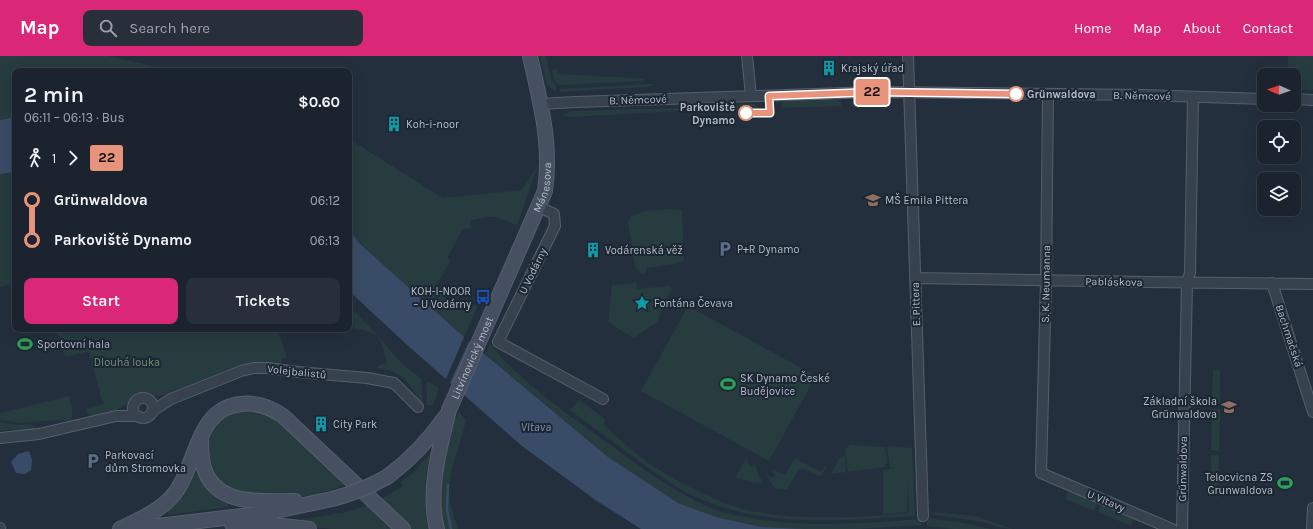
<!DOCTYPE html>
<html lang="en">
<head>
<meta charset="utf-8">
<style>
	:root { --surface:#1b232e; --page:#282f3a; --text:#f1f3f6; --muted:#a0a4aa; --line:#39404a; --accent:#db2777 }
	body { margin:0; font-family:Karla,sans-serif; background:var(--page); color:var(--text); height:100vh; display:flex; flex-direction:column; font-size:15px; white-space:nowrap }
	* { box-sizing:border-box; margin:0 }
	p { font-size:13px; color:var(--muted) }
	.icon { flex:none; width:22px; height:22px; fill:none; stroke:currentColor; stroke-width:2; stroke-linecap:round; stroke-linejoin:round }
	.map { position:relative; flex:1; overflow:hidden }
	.side { position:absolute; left:12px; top:12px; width:340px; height:264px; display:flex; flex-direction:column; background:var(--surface); border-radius:8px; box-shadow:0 4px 16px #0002,0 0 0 1px var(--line) }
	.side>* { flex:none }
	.badge { padding:0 8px; border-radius:3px; font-size:14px; line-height:26px }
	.needle { width:26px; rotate:272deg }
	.tools { position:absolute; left:1257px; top:12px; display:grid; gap:8px }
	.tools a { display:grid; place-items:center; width:44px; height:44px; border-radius:8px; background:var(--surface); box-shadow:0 4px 16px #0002,0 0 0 1px var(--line); font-size:20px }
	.map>.badge { position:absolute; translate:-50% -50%; box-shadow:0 0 0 2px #fff }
	.legs { display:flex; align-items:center; gap:6px; height:44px; padding:0 12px; font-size:13px }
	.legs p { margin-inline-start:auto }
	.summary { display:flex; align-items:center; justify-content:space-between; height:68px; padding:0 12px }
	h1 { font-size:22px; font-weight:600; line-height:30px }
	.cta { display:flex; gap:8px; margin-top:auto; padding:8px 12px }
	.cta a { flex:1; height:46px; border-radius:8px; background:var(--accent); color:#fff; font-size:16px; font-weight:600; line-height:46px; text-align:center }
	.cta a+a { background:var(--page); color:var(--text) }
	ul { padding:0 12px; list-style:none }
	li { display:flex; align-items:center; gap:14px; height:40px; font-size:15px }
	li i { display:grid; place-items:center; width:6px; height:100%; margin:0 5px; background:currentColor }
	li i::after { content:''; width:10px; height:10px; margin:-5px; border:3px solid; border-radius:50%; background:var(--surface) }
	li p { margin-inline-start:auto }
	li:first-child i { background:linear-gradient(#0000 50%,currentColor 0) }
	li:last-child i { background:linear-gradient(currentColor 50%,#0000 0) }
	header { display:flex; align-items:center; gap:24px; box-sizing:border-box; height:56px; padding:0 20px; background:var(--accent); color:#fff }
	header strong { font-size:19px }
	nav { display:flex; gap:22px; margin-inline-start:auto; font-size:14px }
	.search { width:280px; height:36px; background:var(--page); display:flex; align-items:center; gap:10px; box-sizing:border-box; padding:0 14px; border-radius:8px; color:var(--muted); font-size:15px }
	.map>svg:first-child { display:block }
	.green { fill:#263c3f }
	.water { fill:#394c67 }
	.pier { fill:#242f3e }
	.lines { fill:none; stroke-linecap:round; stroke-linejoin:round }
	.stream { stroke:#394c67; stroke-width:2.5 }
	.minor-casing { stroke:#565f6c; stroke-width:12 }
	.secondary-casing { stroke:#565f6c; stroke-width:16 }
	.minor { stroke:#38414e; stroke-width:10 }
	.secondary { stroke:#465061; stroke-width:14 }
	.secondary-bridge-casing { stroke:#565f6c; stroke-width:16; stroke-linecap:butt }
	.secondary-bridge { stroke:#465061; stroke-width:14 }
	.line-1-casing { stroke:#fff; stroke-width:9 }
	.line-1 { stroke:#e8947c; stroke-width:6 }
	.stop-1-dot { fill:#fff; stroke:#e8947c; stroke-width:2 }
	.labels { text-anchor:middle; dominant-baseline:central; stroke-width:4; stroke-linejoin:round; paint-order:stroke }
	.poi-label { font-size:11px; fill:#b4bcc9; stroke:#1d2633; text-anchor:start }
	.stop-label { font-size:11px; font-weight:bold; fill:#b4bcc9; stroke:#1d2633; text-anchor:start }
	.street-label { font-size:11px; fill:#b4bcc9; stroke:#1d2633 }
	.park-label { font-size:11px; fill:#6b9a76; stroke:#1d2633 }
	.water-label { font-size:12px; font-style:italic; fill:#7c92b1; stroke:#1d2633 }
</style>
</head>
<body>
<header>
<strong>Map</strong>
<div class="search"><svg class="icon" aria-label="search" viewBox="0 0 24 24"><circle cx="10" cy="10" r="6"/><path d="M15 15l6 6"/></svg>Search here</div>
<nav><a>Home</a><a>Map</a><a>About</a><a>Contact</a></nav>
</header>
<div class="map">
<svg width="1313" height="473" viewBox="0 0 1313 473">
	<rect width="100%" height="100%" fill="#242f3e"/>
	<path class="green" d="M 0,0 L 108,0 L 174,15 L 15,15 L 15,61 L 0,64 Z
		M 540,0 L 546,0 L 551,23 L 556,31 L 556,35 L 547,30 Z
		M 1288,0 L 1313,0 L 1313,34 L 1294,33 L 1294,19 L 1288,19 Z
		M 558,12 L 558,18 L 632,22 L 644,23 L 644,25 L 559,29 L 554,24 L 552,14 Z
		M 649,28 L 655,28 L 648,31 L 560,36 L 560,33 Z
		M 831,43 L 838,44 L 841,46 L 841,50 L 782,52 L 782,47 L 785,45 Z
		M 854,43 L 871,43 L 872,45 L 872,51 L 852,51 L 852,46 Z
		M 750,48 L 755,48 L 759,54 L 701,57 L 701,52 L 703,51 Z
		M 678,52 L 678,55 L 570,61 L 564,60 L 563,59 L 572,55 Z
		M 349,83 L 443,142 L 522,134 L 538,109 L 517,170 C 497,159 492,159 470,165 L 472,172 L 463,173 L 447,202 L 451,204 L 434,233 L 462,254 L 475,249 L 478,250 L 464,281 L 359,187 L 349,173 Z
		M 15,116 L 15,227 L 0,231 L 0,118 Z
		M 670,153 L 682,154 L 682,157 L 684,204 L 674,208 L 646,212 L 646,217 L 641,218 L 635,211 L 628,166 L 630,161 L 644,155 Z
		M 636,227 L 637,233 L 669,230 L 672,232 L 657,266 L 633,282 L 608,266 L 612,229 Z
		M 688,250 L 816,320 L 769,405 L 641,335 Z
		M 351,252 C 362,263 373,274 383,286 C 395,299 405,312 421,322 L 423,348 L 415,340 L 416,338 C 406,322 396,314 377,312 L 377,310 L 386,307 C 381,276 378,277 349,271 L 349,254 Z
		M 56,273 L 277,273 L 287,301 L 281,303 L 282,309 L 257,307 L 236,310 L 166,339 L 139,341 L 114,355 L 91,360 L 87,357 L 86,353 L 104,348 L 103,345 L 102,345 L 89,295 L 65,301 Z
		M 490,288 C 520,325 560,353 598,380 C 633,405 668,433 708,451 C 719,456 733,459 746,461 C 805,473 862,467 921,463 L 921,469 L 859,473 L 799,473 L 761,471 L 716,461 L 678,447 L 608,401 L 485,298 Z
		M 1213,314 L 1220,315 L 1220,349 L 1212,348 Z
		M 427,325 L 433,328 L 439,333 L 433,349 L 427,349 L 426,326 Z
		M 69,340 L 72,353 L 72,362 L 68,365 L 59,364 L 19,367 L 0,364 L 0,357 Z
		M 579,344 L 605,363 L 604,369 C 617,380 629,393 643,403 C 671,423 709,443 743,453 C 749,455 757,456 764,457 C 812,465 860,461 909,457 L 908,426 L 907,456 L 883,458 L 883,414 L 890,413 L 897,413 L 903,420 L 897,413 L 890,412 L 887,390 L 912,392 L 915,460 C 845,464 772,472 705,445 C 678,434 652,415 628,397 C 609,383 589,368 570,354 Z
		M 1212,353 L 1220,353 L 1219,395 L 1211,394 Z
		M 240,354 C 254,354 266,356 278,364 L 347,428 L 329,435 L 320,436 L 320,439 L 284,441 L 229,436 C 223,430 214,423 209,416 C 207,412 207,405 207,401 C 204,376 217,362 240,354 Z
		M 459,356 L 466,364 C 461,388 449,411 449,437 C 450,449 454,461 458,473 L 442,473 L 438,427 L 454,361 L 456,362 Z
		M 0,366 L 19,369 L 30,368 L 34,370 L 36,374 L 0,374 Z
		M 850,389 L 885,391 L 888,407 L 885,408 L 885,411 L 848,416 L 845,394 Z
		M 430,397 C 426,422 421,448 429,473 L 410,473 L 379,444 L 403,430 L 401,426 L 415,415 Z
		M 1211,399 L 1219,399 L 1218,441 L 1210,440 Z
		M 845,400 L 846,416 L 831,418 L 840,401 Z
		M 795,402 L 821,416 L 825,410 L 827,411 L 822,419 L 820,420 C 812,418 806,410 798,415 L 787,433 C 773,435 773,431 767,419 L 768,418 L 770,422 L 775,420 L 773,416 L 774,414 L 785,419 Z
		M 745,404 L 748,405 L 747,407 L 752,410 L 754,408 L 755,409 L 762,426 L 761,427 L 750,426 L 737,422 L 736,420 Z
		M 196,417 L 199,418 C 205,432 214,441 228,448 L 228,451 L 168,459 L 168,455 C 174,450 180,444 185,438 C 189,432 190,421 196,417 Z
		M 1068,435 L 1097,447 L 1094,455 L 1065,443 Z
		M 1101,448 L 1134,462 L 1131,470 L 1098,456 Z
		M 368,449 L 393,473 L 331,473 L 270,465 L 312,462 L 339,457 L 340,458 Z
		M 931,456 L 975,460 L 1013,473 C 1002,473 993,469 982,466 C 966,463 950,461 934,459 Z
		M 927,462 L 959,466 L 991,473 L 953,473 L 927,470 Z"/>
	<path class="water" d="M 15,61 L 15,116 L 0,118 L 0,64 Z
		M 349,173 L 359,187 L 464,281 L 608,401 L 678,447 L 716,461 L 761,471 L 804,473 L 641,473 L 597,445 L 522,390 L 405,287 L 349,235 Z
		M 29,395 L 32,404 L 31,414 L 25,418 L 16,417 L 11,406 L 18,398 Z"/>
	<path class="pier" d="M 465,279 L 470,283 L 449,329 L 445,325 Z"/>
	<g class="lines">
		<path class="stream" d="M 448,429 L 447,453 L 451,473"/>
		<defs>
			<path id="minor" d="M 747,0 L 751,40
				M 908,0 L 923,460
				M 1048,38 L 1046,224 L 1041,417 L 1172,473
				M 1294,43 L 1313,44
				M 540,48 L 576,46 L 875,36 L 1143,39 L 1264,43
				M 539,151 L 554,158 L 555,170 L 498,286 L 603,343
				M 915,222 L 1147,226 L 1313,228
				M 1272,227 L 1313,356
				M133 352a10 10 0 1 1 20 0a10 10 0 1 1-20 0Z
				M 152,355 L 171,343 L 241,315 L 254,312 L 267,312 L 298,316 L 367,322 L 394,327 L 418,351
				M 0,382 L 39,378 L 116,360 L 138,360
				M 0,472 L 0,473
				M 1182,473 L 1187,226 L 1190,217 L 1193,41
				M 1312,473 L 1313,452"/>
			<g id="secondary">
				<path d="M 201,385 C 201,395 201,405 205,415 C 219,451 265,445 295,445"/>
				<path d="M 387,421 C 410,404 429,384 445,361"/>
				<path d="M 232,468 L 273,469 L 309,473"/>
				<path d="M 120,473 C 140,463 161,455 175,437 C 197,409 196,352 241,348 C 257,346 270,351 283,360 L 403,473"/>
				<path d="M 133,473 L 266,457 L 332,443"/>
				<path id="s1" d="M 437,473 C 427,436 440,390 449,354 L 545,135 C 552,87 540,46 530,0"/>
			</g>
		</defs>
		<use href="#minor" class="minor-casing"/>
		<use href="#secondary" class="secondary-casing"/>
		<use href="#minor" class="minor"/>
		<use href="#secondary" class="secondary"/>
		<defs>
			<path id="secondary-bridge" d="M 332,443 C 352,438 369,431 387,421"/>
		</defs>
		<use href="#secondary-bridge" class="secondary-bridge-casing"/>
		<use href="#secondary-bridge" class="secondary-bridge"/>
	</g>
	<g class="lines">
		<defs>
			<path id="line-1" d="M 746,57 L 770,57 L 769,40 L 875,36 L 1016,38"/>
		</defs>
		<use href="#line-1" class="line-1-casing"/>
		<use href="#line-1" class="line-1"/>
	</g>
	<defs>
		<symbol id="building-bare" viewBox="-9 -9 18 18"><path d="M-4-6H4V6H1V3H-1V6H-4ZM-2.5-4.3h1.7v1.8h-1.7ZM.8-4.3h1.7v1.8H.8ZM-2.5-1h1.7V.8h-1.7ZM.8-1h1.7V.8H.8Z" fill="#0f9aa8" stroke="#1d2633" stroke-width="2.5" paint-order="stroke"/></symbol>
		<symbol id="school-bare" viewBox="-9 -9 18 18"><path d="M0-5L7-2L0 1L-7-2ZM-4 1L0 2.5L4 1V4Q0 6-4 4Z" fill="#8d6e63" stroke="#1d2633" stroke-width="2.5" paint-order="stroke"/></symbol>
		<symbol id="parking-bare" viewBox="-9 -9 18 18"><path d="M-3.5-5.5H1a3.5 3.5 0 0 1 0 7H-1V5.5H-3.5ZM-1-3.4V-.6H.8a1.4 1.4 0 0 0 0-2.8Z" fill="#5c6f8a" stroke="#1d2633" stroke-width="2.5" paint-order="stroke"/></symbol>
		<symbol id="bus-bare" viewBox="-9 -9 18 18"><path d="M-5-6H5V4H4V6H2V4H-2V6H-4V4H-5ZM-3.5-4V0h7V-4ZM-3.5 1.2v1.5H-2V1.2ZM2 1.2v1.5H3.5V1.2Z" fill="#1a4fb4" stroke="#1d2633" stroke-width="2.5" paint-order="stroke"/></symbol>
		<symbol id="sight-bare" viewBox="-9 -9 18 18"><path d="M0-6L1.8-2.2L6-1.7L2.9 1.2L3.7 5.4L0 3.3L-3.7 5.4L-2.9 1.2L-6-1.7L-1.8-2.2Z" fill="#0f9aa8" stroke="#1d2633" stroke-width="2.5" paint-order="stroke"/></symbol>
		<symbol id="stadium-bare" viewBox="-9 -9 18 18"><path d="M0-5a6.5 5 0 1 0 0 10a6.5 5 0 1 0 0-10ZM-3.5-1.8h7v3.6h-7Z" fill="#2e9e5b" stroke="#1d2633" stroke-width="2.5" paint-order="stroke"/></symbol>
	</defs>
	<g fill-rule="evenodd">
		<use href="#building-bare" x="818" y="1" width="22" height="22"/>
		<use href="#building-bare" x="383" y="57" width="22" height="22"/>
		<use href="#school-bare" x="862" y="133" width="22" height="22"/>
		<use href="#parking-bare" x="714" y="182" width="22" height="22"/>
		<use href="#building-bare" x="582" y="183" width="22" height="22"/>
		<use href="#bus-bare" x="472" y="230" width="22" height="22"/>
		<use href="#sight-bare" x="631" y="236" width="22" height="22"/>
		<use href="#stadium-bare" x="14" y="277" width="22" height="22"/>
		<use href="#stadium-bare" x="717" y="317" width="22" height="22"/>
		<use href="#school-bare" x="1218" y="340" width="22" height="22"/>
		<use href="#building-bare" x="310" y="357" width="22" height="22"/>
		<use href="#parking-bare" x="82" y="394" width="22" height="22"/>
		<use href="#stadium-bare" x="1274" y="416" width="22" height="22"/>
	</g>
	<g class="stop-1-dot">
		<circle cx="1016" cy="38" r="7"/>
		<circle cx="746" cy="57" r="7"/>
	</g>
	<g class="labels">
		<g class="poi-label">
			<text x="841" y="12">Krajský úřad</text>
			<text x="406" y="68">Koh-i-noor</text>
			<text x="885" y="144">MŠ Emila Pittera</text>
			<text x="737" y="193">P+R Dynamo</text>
			<text x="605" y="194">Vodárenská věž</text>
			<text x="471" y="235" text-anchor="end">KOH-I-NOOR<tspan x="471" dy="13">– U Vodárny</tspan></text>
			<text x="654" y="247">Fontána Čevava</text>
			<text x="37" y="288">Sportovní hala</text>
			<text x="740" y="322">SK Dynamo České<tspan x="740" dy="13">Budějovice</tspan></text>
			<text x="1217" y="345" text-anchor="end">Základní škola<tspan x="1217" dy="13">Grünwaldova</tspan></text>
			<text x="333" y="368">City Park</text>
			<text x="105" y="399">Parkovací<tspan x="105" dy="13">dům Stromovka</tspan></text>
			<text x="1273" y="421" text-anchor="end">Telocvicna ZS<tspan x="1273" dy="13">Grunwaldova</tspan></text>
		</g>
		<g class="stop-label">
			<text x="1027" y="38">Grünwaldova</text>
			<text x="735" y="51" text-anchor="end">Parkoviště<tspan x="735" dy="13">Dynamo</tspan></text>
		</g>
		<g class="street-label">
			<text transform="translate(1142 40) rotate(1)">B. Němcové</text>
			<text transform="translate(638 44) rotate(-2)">B. Němcové</text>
			<text stroke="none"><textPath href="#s1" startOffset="363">Mánesova</textPath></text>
			<text transform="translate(533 215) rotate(-64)">U Vodárny</text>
			<text transform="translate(1114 226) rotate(1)">Pabláskova</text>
			<text transform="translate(1046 228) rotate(-89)">S. K. Neumanna</text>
			<text transform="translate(916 248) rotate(-92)">E. Pittera</text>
			<text transform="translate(1289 280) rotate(72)">Bachmačská</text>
			<text stroke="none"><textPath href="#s1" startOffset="178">Litvínovický most</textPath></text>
			<text transform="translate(297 316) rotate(6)">Volejbalistů</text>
			<text transform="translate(1183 413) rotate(-89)">Grünwaldova</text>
			<text transform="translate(1106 445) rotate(23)">U Vltavy</text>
		</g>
		<g class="park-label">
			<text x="127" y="306">Dlouhá louka</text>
		</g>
		<g class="water-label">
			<text x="536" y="371">Vltava</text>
		</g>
	</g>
</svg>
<div class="tools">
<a><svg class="needle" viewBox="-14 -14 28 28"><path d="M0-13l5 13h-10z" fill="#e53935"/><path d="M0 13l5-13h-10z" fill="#a0a4aa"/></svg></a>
<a><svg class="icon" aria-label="locate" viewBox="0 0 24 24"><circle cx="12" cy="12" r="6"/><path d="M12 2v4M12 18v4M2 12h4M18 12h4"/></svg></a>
<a><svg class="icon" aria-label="layers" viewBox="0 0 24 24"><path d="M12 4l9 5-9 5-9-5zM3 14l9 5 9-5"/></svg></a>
</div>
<b class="badge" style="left:872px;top:36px;background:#e8947c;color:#111">22</b>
<section class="side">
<div class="summary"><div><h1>2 min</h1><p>06:11 – 06:13 · Bus</p></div><b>$0.60</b></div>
<div class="legs"><svg class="icon" aria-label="walk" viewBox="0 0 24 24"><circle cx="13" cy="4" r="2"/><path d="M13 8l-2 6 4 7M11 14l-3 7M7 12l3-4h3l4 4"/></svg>1<svg class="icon" aria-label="forward" viewBox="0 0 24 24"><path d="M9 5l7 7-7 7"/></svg><b class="badge" style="background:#e8947c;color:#111">22</b></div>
<ul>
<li><i style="color:#e8947c"></i><b>Grünwaldova</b><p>06:12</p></li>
<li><i style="color:#e8947c"></i><b>Parkoviště Dynamo</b><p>06:13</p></li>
</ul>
<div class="cta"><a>Start</a><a>Tickets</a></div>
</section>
</div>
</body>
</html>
